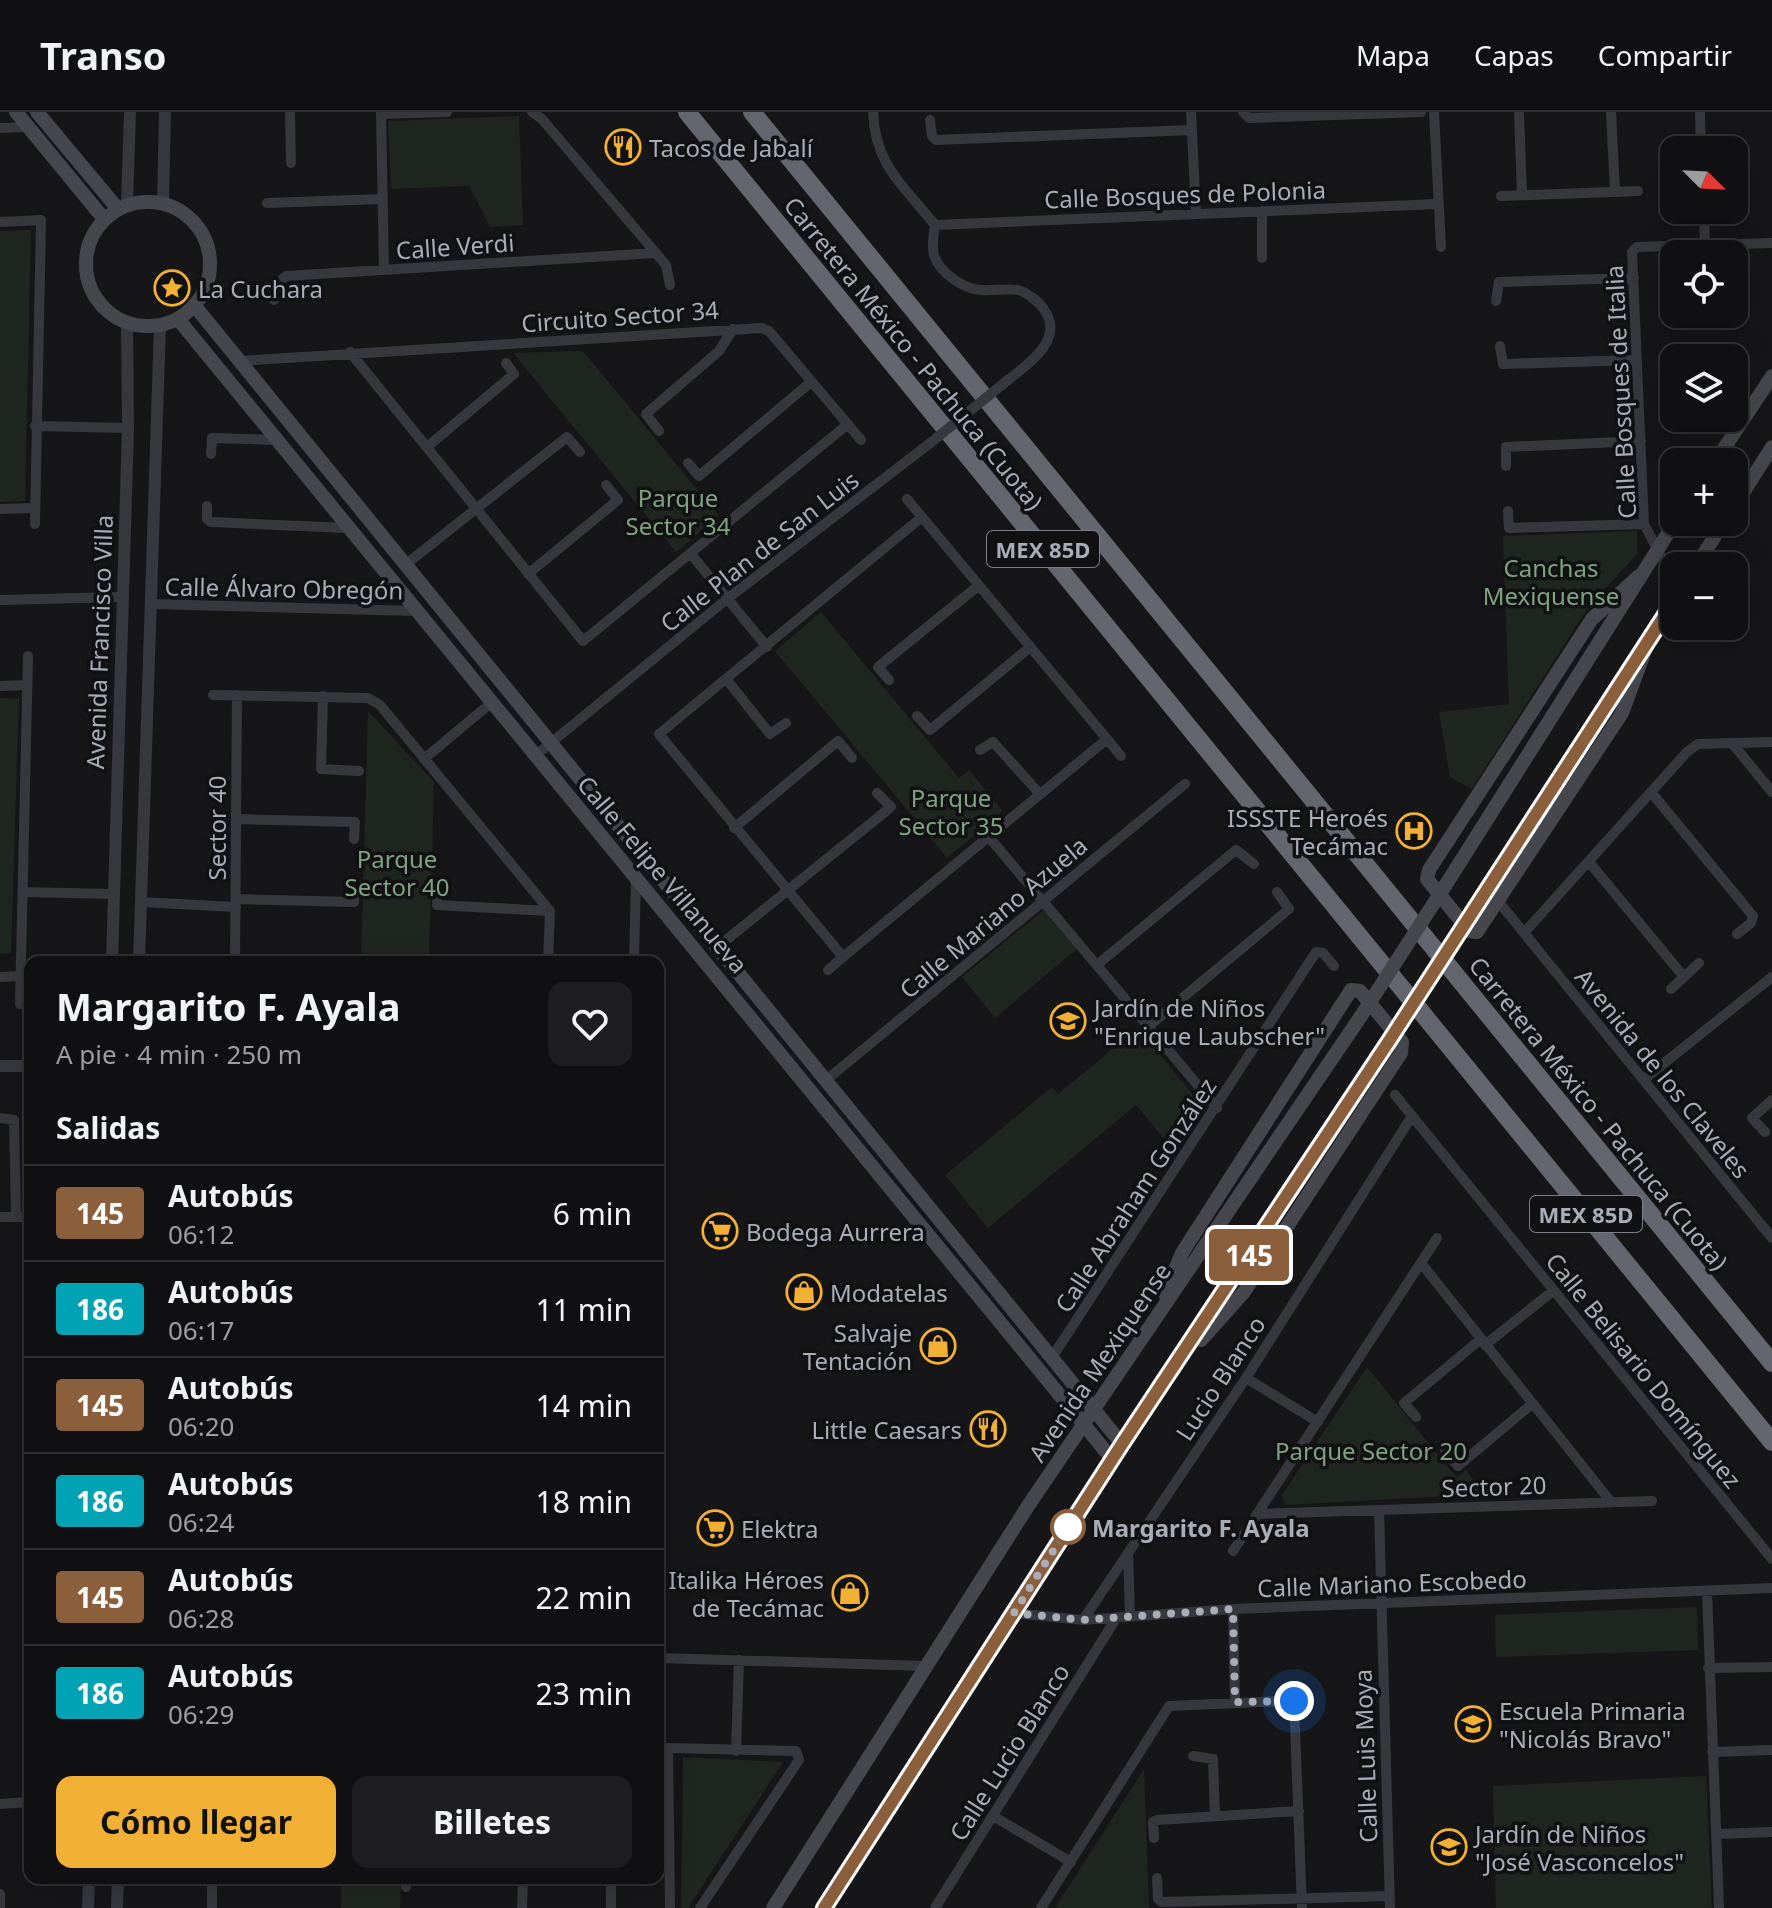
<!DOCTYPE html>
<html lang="es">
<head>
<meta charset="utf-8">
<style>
	:root { --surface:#101012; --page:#1e1e20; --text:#f1f3f6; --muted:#9c9d9f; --line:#303032; --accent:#f2b134 }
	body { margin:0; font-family:"Noto Sans",sans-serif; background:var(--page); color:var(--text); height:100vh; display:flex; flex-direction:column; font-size:30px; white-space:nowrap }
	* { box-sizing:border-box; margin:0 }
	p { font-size:26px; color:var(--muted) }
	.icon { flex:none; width:44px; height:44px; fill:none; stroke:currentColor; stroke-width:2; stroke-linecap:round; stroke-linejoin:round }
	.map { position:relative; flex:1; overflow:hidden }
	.panel { position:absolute; left:24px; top:844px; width:640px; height:928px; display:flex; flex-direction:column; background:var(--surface); border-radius:16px; box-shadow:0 8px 32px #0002,0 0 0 2px var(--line) }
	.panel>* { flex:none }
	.badge { padding:0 16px; border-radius:6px; font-size:28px; line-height:52px }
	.needle { width:52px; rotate:114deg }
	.tools { position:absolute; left:1660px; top:24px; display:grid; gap:16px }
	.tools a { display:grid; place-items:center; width:88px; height:88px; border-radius:16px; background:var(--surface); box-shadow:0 8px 32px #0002,0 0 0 2px var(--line); font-size:40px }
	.you { position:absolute; width:40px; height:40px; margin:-20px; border:6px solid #fff; border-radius:50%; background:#1a73e8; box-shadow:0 0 0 12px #1a73e833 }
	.map>.badge { position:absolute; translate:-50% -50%; box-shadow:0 0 0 4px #fff }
	h2 { padding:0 32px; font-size:30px; line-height:72px }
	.round { display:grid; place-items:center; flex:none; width:84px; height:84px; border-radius:16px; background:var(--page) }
	.headline { display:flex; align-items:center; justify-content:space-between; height:136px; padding:0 32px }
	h1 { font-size:38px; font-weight:700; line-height:60px }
	.button { display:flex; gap:16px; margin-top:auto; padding:16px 32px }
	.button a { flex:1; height:92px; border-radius:16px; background:var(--accent); color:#111; font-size:32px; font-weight:700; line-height:92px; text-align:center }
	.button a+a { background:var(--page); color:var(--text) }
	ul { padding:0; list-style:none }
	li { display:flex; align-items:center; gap:24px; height:96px; padding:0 32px; border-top:2px solid var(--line) }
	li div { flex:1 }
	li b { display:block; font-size:30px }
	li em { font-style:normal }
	li .badge { min-width:88px; font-weight:700; text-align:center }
	header { display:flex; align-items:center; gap:48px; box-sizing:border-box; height:112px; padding:0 40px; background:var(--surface); border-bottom:2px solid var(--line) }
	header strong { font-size:38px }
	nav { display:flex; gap:44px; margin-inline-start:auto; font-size:28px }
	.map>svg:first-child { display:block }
	.green { fill:#1e261f }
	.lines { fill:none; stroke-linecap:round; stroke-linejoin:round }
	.minor { stroke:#37383d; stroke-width:10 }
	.tertiary { stroke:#37383d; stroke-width:12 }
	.secondary { stroke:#45474d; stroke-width:14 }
	.motorway { stroke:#63666e; stroke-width:18 }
	.minor-bridge { stroke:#37383d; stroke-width:10 }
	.secondary-bridge { stroke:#45474d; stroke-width:14 }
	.line-casing { stroke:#fff; stroke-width:18 }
	.line { stroke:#8b5e3c; stroke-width:12 }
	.walk { stroke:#a8adb8; stroke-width:8; stroke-dasharray:0 14.4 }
	.stop-dot { fill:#fff; stroke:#8b5e3c; stroke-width:4 }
	.labels { text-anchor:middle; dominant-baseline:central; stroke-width:7; stroke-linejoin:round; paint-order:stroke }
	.shield { fill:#111113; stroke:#7b7e86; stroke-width:2 }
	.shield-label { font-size:22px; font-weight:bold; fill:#a8adb8 }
	.poi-label { font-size:24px; fill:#a8adb8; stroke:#111113; text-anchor:start }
	.street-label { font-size:24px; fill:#a8adb8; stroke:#111113 }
	.park-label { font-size:24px; fill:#7fa381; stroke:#111113 }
	.stop-label { font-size:24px; font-weight:bold; fill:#a8adb8; stroke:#111113; text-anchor:start }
</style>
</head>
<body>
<header>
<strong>Transo</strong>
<nav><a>Mapa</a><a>Capas</a><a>Compartir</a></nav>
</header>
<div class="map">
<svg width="1772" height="1796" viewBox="0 0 1772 1796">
	<rect width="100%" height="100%" fill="#161618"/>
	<path class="green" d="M 519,4 L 523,113 L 490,115 L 469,74 L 391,77 L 388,9 Z
		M 31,118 L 25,389 L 0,390 L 0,119 Z
		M 583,239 L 719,404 L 676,440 L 513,241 Z
		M 1637,419 L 1637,442 L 1587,497 L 1472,677 L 1450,665 L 1439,600 L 1509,592 L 1503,424 Z
		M 821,500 L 959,666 L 969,658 L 1003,699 L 947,746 L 775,539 Z
		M 0,586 L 19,587 L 11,841 L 0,842 Z
		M 368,599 L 434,670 L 429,850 L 361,850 Z
		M 1045,797 L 1078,836 L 995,906 L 962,865 Z
		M 1138,916 L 1204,996 L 1175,1040 L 1136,993 L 988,1116 L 945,1063 L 1052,975 L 1058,982 Z
		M 1367,1255 L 1456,1365 L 1466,1358 L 1483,1382 L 1285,1393 L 1282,1383 Z
		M 1697,1495 L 1698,1538 L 1496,1545 L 1495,1503 Z
		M 683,1645 L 783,1650 L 688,1796 L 681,1796 Z
		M 1144,1657 L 1149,1796 L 1055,1796 Z
		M 1706,1664 L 1712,1796 L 1496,1796 L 1493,1674 Z
		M 341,1766 L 401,1766 L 400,1796 L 341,1796 Z"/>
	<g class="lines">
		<path class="minor" d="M 290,0 L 291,51
			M 381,0 L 384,158
			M 532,0 L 542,7 L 666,153 L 670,173
			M 873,0 C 875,53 903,73 935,113 C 934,122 931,134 934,143 C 939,160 963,177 981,178 C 992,179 1007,176 1018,178 C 1026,180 1038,189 1043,196 C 1066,226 1030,251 1008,268
			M 1191,0 L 1196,102
			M 1243,0 L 1249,6 L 1421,0
			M 1434,0 L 1441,135
			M 1519,0 L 1522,83
			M 1611,0 L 1615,80
			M 1700,0 L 1701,38
			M 381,2 L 447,0
			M 930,8 L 932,24 L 936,28 L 1192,18
			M 0,16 L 28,15
			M 1501,84 L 1638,79
			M 267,91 L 382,87
			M 1704,98 L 1705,133
			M 1262,99 L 1262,146
			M 0,110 L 41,108 L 35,412
			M 935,113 L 1437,92
			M 274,188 L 275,173 L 286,164 L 656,141
			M 1496,189 L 1499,170 L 1634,166
			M 1500,234 L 1503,252 L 1637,248
			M 350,240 L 583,529 L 848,312
			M 239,249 L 762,216 L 769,219 L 861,328
			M 35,314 L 128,316
			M 659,319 L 646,302 L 719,239 L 733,217
			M 427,335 L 514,262 L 506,251
			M 211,342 L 212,326 L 278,328
			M 688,351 L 699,364 L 811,270
			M 1506,354 L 1506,335 L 1641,329
			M 907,387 L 1107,627 L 843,845 L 659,622 L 922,405
			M 207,394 L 207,407 L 211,410 L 347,416
			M 0,397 L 35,396
			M 1508,399 L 1509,416 L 1644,412
			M 690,441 L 767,535
			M 405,453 L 567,325 L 580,340
			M 528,462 L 618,388 L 606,373
			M 1674,462 L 1664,450 L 1644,412 L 1632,140 L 1637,135 L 1772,131
			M 0,488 L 123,485
			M 150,492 L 417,499
			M 727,568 L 770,622 L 786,611
			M 889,568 L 878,555 L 978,474
			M 0,574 L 27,573
			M 213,583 L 368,586 L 380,593 L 550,799 L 548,850
			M 323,584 L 321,657 L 359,659
			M 917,604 L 930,618 L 1029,536
			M 1107,627 L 1121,644
			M 1732,631 L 1772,680
			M 980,638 L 993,630 L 1039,681
			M 536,643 L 727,487 L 929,332
			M 424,647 L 492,590
			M 1651,680 L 1753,804 L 1751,811 L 1737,822
			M 236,707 L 355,710 L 354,727
			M 734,716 L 838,629 L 852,646
			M 988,724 L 1217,996
			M 1589,750 L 1684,865
			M 438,772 L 437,793 L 550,799
			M 23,780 L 113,782
			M 236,787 L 354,790 L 355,770
			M 1498,789 L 1772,1126
			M 141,790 L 236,795
			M 1524,821 L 1687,640 L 1698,632 L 1772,630
			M 715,837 L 891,695 L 877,681
			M 235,850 L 237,583
			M 634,850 L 636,764
			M 1098,852 L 1236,738 L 1254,752
			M 828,858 L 843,845
			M 0,865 L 20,864
			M 1671,877 L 1699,851
			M 20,892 L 28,544
			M 1150,913 L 1289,797 L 1277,780
			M 1643,968 L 1772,865
			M 825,969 L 1185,672
			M 1395,983 L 1772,1447
			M 0,1006 L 14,1008 L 16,1105
			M 1765,1020 L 1752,1006 L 1772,988
			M 0,1105 L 30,1105
			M 1421,1151 L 1611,1390
			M 1485,1233 L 1553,1179
			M 1051,1247 L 1316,840 L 1323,841 L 1334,854
			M 1246,1266 L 1318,1310
			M 1416,1305 L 1404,1291 L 1481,1227
			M 1445,1338 L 1458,1354 L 1532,1292
			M 1379,1398 L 1390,1796
			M 1257,1402 L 1652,1389
			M 1233,1439 L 1437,1126
			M 1128,1441 L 1130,1504
			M 1707,1479 L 1719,1796
			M 1233,1497 L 1235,1590
			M 1014,1501 L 1083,1508 L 1233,1497 L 1772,1476
			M 1083,1508 L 1246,1266 L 1412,1004
			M 658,1546 L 926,1554
			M 1708,1556 L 1772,1555
			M 1294,1589 L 1302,1796
			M 736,1639 L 739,1548
			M 1712,1640 L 1772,1638
			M 1193,1644 L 1213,1647 L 1215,1704
			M 0,1692 L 30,1690
			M 993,1704 L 1071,1750
			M 1716,1722 L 1772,1720
			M 1154,1726 L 1153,1710 L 1157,1708 L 1299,1699
			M 1157,1766 L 1158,1787 L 1162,1790 L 1389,1784
			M 329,1769 L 329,1766
			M 406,1775 L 407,1766
			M 0,1796 L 0,1782
			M 212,1796 L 212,1766
			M 522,1796 L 523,1766
			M 611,1796 L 611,1766
			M 670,1796 L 668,1636 L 796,1639 L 799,1648 L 700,1796
			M 935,1796 L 1117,1505
			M 1041,1796 L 1169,1594 L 1306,1588"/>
		<path class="tertiary" d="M 163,91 L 165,0
			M 127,92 L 130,0
			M 112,850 L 128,316 L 127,211
			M 139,850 L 160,213
			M 0,954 L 30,954
			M 88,1796 L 89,1766
			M 117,1796 L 118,1766"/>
		<path class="secondary" d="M 16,0 L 104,107
			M 37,0 L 118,97
			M86 152a62 62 0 1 1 124 0a62 62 0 1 1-124 0Z
			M 194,193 L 1122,1332
			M 178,207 L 1112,1347
			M 1715,350 L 1772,264
			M 1734,395 L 1772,335
			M 1696,454 L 1724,410
			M 1639,464 L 1592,507 L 1429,758 L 1427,767 L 1469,819 L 1477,820 L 1622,601 L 1646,536
			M 1642,542 L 1674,489
			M 1445,774 L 1675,410
			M 1476,797 L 1631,560
			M 1165,1182 L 1182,1141 L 1351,878 L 1360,879 L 1402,930 L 1401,941 L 1244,1180 L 1201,1228
			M 773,1796 L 1028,1394 L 1361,904
			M 824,1796 L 1122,1332 L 1389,929"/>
		<path class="motorway" d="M 687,0 L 1772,1330
			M 752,0 L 1772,1251"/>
		<path class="minor-bridge" d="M 929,332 L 1008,268"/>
		<path class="secondary-bridge" d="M 1361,904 L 1445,774
			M 1389,929 L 1476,797"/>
	</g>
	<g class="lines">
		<defs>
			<path id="line" d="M 824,1796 L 1122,1332 L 1389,929 L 1674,489"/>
		</defs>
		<use href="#line" class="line-casing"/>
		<use href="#line" class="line"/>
		<path class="walk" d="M 1068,1415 L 1014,1501 L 1083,1508 L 1233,1497 L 1235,1590 L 1294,1589"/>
	</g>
	<defs>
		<symbol id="restaurant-ring" viewBox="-11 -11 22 22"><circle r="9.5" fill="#111113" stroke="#f2b134" stroke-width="1.5"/><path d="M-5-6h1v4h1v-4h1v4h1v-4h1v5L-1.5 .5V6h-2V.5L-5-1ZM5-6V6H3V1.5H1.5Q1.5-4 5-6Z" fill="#f2b134"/></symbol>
		<symbol id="sight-ring" viewBox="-11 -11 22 22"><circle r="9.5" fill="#111113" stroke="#f2b134" stroke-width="1.5"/><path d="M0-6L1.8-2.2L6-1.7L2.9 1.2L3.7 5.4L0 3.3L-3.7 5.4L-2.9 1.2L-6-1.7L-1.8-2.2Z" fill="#f2b134"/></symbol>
		<symbol id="hospital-ring" viewBox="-11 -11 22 22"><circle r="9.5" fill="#111113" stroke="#f2b134" stroke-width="1.5"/><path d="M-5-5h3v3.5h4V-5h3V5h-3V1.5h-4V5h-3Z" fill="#f2b134"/></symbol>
		<symbol id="school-ring" viewBox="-11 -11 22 22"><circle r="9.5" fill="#111113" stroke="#f2b134" stroke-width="1.5"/><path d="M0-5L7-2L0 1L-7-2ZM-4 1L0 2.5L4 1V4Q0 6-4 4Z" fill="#f2b134"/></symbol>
		<symbol id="supermarket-ring" viewBox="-11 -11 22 22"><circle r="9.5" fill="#111113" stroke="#f2b134" stroke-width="1.5"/><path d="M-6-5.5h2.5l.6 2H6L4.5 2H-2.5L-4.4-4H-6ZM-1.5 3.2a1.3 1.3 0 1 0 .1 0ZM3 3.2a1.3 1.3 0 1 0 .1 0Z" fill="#f2b134"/></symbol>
		<symbol id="shop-ring" viewBox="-11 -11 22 22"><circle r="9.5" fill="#111113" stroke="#f2b134" stroke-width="1.5"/><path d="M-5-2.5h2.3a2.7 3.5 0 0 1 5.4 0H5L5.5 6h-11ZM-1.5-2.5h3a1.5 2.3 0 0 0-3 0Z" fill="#f2b134"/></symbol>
	</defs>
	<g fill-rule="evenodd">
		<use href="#restaurant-ring" x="603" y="15" width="40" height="40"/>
		<use href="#sight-ring" x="152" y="156" width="40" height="40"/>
		<use href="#hospital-ring" x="1394" y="699" width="40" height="40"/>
		<use href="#school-ring" x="1048" y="889" width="40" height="40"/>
		<use href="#supermarket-ring" x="700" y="1099" width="40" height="40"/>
		<use href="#shop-ring" x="784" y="1160" width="40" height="40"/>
		<use href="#shop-ring" x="918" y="1214" width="40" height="40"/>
		<use href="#restaurant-ring" x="968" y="1297" width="40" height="40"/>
		<use href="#supermarket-ring" x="695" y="1396" width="40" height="40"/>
		<use href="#shop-ring" x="830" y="1461" width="40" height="40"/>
		<use href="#school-ring" x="1453" y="1592" width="40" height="40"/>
		<use href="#school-ring" x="1429" y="1715" width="40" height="40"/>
	</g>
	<circle class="stop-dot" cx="1068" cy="1415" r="16"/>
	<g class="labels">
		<g class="shield">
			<rect x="987" y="419" width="112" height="36" rx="6"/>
			<rect x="1530" y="1084" width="112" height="36" rx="6"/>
		</g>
		<g class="shield-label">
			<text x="1043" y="437">MEX 85D</text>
			<text x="1586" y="1102">MEX 85D</text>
		</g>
		<g class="poi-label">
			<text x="649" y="35">Tacos de Jabalí</text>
			<text x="198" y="176">La Cuchara</text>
			<text x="1388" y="705" text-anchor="end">ISSSTE Heroés<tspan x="1388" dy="28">Tecámac</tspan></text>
			<text x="1094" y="895">Jardín de Niños<tspan x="1094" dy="28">"Enrique Laubscher"</tspan></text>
			<text x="746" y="1119">Bodega Aurrera</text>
			<text x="830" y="1180">Modatelas</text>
			<text x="912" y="1220" text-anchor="end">Salvaje<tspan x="912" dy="28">Tentación</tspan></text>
			<text x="962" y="1317" text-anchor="end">Little Caesars</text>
			<text x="741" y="1416">Elektra</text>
			<text x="824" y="1467" text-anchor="end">Italika Héroes<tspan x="824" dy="28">de Tecámac</tspan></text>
			<text x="1499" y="1598">Escuela Primaria<tspan x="1499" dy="28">"Nicolás Bravo"</tspan></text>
			<text x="1475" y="1721">Jardín de Niños<tspan x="1475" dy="28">"José Vasconcelos"</tspan></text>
		</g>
		<g class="street-label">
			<text transform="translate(1185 82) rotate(-2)">Calle Bosques de Polonia</text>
			<text transform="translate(455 134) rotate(-4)">Calle Verdi</text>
			<text transform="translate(620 204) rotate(-4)">Circuito Sector 34</text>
			<text transform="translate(914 241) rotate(51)">Carretera México - Pachuca (Cuota)</text>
			<text transform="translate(1620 280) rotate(-93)">Calle Bosques de Italia</text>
			<text transform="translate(759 439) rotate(-38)">Calle Plan de San Luis</text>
			<text transform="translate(284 476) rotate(1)">Calle Álvaro Obregón</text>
			<text transform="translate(99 530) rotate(-88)">Avenida Francisco Villa</text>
			<text transform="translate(216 716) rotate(-90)">Sector 40</text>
			<text transform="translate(663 762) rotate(50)">Calle Felipe Villanueva</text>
			<text transform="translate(993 805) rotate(-40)">Calle Mariano Azuela</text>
			<text transform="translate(1663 961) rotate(51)">Avenida de los Claveles</text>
			<text transform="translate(1599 1001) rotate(51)">Carretera México - Pachuca (Cuota)</text>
			<text transform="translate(1135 1083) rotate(-57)">Calle Abraham González</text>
			<text transform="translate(1099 1250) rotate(-56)">Avenida Mexiquense</text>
			<text transform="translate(1644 1258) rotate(51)">Calle Belisario Domínguez</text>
			<text transform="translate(1220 1266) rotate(-57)">Lucio Blanco</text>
			<text transform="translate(1494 1374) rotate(-2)">Sector 20</text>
			<text transform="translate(1392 1471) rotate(-2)">Calle Mariano Escobedo</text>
			<text transform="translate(1009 1640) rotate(-58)">Calle Lucio Blanco</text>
			<text transform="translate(1365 1644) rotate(-92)">Calle Luis Moya</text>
		</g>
		<g class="park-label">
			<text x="678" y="385">Parque<tspan x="678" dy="28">Sector 34</tspan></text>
			<text x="1551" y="455">Canchas<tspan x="1551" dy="28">Mexiquense</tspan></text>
			<text x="951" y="685">Parque<tspan x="951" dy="28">Sector 35</tspan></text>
			<text x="397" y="746">Parque<tspan x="397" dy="28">Sector 40</tspan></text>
			<text x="1371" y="1338">Parque Sector 20</text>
		</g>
		<g class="stop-label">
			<text x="1092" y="1415">Margarito F. Ayala</text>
		</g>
	</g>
</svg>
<div class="tools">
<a><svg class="needle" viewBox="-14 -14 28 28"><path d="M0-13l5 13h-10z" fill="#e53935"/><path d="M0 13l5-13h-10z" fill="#9c9d9f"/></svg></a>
<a><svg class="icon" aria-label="locate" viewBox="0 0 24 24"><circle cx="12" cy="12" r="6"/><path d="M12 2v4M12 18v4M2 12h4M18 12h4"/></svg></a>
<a><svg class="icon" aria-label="layers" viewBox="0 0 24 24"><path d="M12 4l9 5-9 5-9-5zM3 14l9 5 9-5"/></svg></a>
<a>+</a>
<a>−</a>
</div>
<div class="you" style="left:1294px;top:1589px"></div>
<b class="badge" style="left:1249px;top:1143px;background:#8b5e3c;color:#fff">145</b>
<section class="panel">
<div class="headline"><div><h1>Margarito F. Ayala</h1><p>A pie · 4 min · 250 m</p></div><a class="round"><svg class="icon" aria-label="heart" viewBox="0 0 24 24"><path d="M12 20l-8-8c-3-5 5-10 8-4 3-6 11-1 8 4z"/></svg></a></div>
<h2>Salidas</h2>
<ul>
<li><span class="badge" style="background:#8b5e3c;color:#fff">145</span><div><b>Autobús</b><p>06:12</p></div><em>6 min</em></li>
<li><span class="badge" style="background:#00a3b4;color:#fff">186</span><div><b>Autobús</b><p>06:17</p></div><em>11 min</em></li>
<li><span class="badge" style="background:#8b5e3c;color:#fff">145</span><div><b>Autobús</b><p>06:20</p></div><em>14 min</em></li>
<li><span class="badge" style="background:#00a3b4;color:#fff">186</span><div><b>Autobús</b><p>06:24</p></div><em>18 min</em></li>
<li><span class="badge" style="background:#8b5e3c;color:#fff">145</span><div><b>Autobús</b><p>06:28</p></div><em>22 min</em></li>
<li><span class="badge" style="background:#00a3b4;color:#fff">186</span><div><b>Autobús</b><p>06:29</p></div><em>23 min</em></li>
</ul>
<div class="button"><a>Cómo llegar</a><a>Billetes</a></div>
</section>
</div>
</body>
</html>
